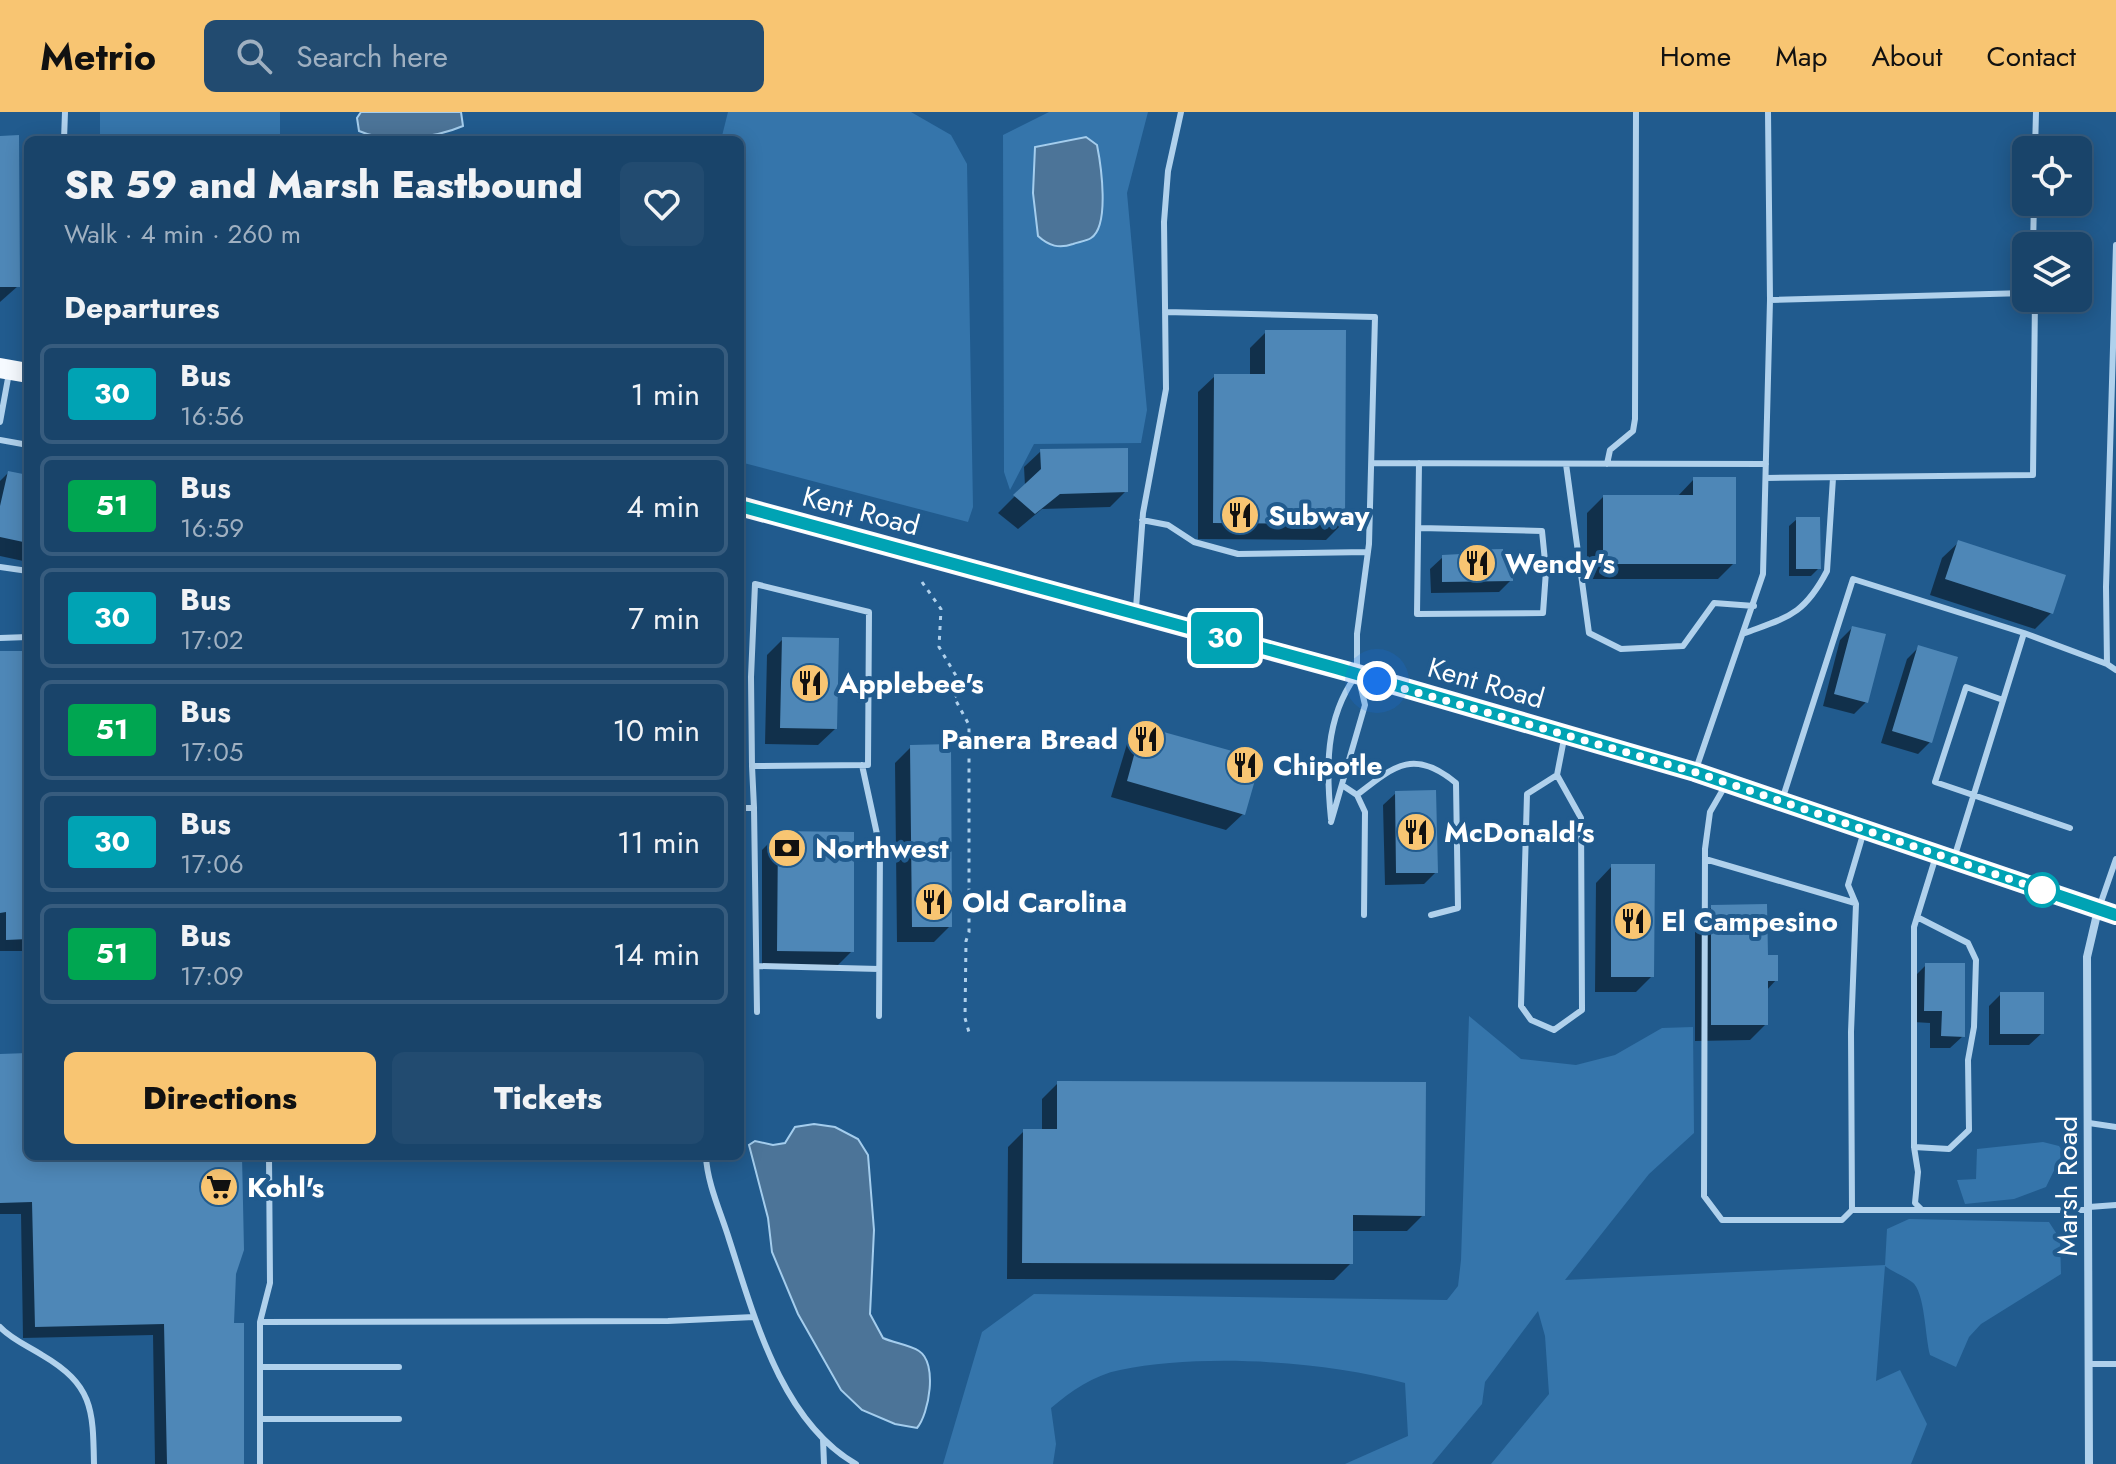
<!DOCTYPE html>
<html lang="en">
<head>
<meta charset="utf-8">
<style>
	:root { --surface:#19446a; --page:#224b70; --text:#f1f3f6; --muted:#9fb0c1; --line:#375c7e; --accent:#f8c572 }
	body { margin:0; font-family:Jost,sans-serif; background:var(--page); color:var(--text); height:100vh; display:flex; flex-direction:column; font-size:30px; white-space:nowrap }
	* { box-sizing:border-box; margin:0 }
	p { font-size:26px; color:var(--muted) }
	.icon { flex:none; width:44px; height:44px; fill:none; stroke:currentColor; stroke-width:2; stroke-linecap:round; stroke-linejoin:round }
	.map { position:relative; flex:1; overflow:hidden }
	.panel { position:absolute; left:24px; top:24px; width:720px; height:1024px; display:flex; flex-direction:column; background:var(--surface); border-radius:12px; box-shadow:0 4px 20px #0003,0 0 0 2px var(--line) }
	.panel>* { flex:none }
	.badge { padding:0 16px; border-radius:6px; font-size:28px; line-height:52px }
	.tools { position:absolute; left:2012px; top:24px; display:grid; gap:16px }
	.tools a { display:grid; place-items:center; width:80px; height:80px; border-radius:12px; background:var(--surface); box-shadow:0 4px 20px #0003,0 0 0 2px var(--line); font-size:40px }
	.you { position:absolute; width:40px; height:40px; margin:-20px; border:6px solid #fff; border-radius:50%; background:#1a73e8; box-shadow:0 0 0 12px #1a73e833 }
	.map>.badge { position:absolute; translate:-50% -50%; box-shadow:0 0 0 4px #fff }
	h2 { padding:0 40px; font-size:30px; line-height:72px }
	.round { display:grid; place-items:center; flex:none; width:84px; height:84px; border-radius:12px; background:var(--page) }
	.head { display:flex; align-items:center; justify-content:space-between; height:136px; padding:0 40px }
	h1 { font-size:38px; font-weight:800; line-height:60px }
	.primary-button { display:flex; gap:16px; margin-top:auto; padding:16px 40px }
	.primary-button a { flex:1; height:92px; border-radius:12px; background:var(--accent); color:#111; font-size:32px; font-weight:800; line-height:92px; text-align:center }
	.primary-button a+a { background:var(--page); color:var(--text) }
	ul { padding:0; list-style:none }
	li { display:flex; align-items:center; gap:24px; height:100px; margin:0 16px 12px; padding:0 24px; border:4px solid var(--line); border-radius:12px }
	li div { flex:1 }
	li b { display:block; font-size:30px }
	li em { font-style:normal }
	li .badge { min-width:88px; font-weight:700; text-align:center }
	header { display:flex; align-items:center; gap:48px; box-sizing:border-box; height:112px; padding:0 40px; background:var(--accent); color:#111 }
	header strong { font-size:38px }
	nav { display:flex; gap:44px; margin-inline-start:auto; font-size:28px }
	.search { width:560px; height:72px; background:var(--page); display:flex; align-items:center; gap:20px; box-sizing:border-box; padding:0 28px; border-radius:12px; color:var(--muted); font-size:30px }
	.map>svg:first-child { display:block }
	.green { fill:#3575ab }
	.water { fill:#4c7498; stroke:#a4cded; stroke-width:2 }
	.shadow { fill:#0007 }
	.building { fill:#4e87b7 }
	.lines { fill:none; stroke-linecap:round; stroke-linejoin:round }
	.path { stroke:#b0d1ec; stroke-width:3; stroke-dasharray:4 6; stroke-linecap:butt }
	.lane { stroke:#b0d1ec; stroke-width:6 }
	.street { stroke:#b0d1ec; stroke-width:8 }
	.primary { stroke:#f6faff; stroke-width:20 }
	.line-casing { stroke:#fff; stroke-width:18 }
	.line { stroke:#00a3b4; stroke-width:12 }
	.walk { stroke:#fff; stroke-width:8; stroke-dasharray:0 14.4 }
	.stop-dot { fill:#fff; stroke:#00a3b4; stroke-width:4 }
	.labels { text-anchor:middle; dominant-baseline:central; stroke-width:8; stroke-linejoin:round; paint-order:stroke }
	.street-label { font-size:28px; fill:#fff; stroke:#215b8e }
	.poi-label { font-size:28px; font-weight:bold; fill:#fff; stroke:#215b8e; text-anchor:start }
</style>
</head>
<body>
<header>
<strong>Metrio</strong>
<div class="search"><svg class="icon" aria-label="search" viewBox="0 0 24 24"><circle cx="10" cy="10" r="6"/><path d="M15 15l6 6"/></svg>Search here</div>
<nav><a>Home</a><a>Map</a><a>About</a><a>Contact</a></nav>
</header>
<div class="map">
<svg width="2116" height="1352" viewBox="0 0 2116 1352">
	<rect width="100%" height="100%" fill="#215b8e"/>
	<path class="green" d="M 100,0 L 280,0 L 280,28 L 100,28 Z
		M 728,0 L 911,0 L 951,23 L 967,52 L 973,395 L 968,410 L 740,350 L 740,28 L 721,28 Z
		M 1049,0 L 1148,0 L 1127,81 L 1147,298 L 1141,331 L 1034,332 L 1010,378 L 1004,360 L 1003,23 Z
		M 1469,904 L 1521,947 L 1576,953 L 1615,943 L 1662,916 L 1693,915 L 1694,1021 L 1649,1062 L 1565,1168 L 1885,1153 L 1887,1117 L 1909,1107 L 2049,1110 L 2060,1127 L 2061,1162 L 1981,1212 L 1969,1225 L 1956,1255 L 1930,1243 C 1925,1225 1925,1179 1912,1170 C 1904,1164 1893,1160 1885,1154 L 1876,1269 L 1900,1258 L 1927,1312 L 1911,1352 L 1491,1352 L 1549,1282 L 1545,1224 L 1538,1199 L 1485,1270 L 1482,1292 L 1432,1352 L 1345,1352 L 1408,1324 L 1405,1271 C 1324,1249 1203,1241 1120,1258 C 1094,1263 1071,1279 1051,1296 L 1056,1332 L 1053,1352 L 943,1352 L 982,1220 L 1034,1182 L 1447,1188 L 1458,1174 L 1461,1148 Z
		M 2043,1030 L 2059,1034 L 2063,1040 L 2046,1075 L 2014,1087 L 1965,1092 L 1957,1068 L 1976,1067 L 1977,1037 Z"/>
	<path class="water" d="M 361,0 L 461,0 L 463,14 C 435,26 388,32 359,19 L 357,6 Z
		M 1086,25 L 1097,33 C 1101,53 1110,114 1091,126 C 1087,129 1078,130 1073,132 C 1059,137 1049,134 1038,124 L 1033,81 L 1035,35 Z
		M 814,1012 L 835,1015 L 858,1027 L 868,1043 L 874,1118 L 870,1202 L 883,1226 C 894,1231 910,1233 919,1239 C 938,1251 929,1302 917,1316 L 895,1312 L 862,1298 L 841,1278 L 798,1202 L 772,1140 L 768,1106 L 749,1033 L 755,1029 L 773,1033 L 785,1031 L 795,1015 Z"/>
	<path class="shadow" d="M 0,26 L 18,174 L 0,190 Z
		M 1266,220 L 1343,411 L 1326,428 L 1198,427 L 1198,280 L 1215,264 L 1250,264 L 1250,236 Z
		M 1041,339 L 1126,379 L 1110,395 L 1042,397 L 1018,417 L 998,401 L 1025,374 L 1024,355 Z
		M 8,361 L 28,365 L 28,450 L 0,444 L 0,369 Z
		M 1694,367 L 1734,451 L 1718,467 L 1587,467 L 1587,401 L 1603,385 L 1677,385 Z
		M 1797,407 L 1819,456 L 1811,464 L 1789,464 L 1789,414 Z
		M 1959,430 L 2051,501 L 2035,517 L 1930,483 L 1942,446 Z
		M 1462,440 L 1501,448 L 1511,468 L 1499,480 L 1431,481 L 1430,457 L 1443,445 L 1457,445 Z
		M 1852,516 L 1866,590 L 1854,602 L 1823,594 L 1840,528 Z
		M 783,527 L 835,617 L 818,633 L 765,632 L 767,543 Z
		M 1919,535 L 1930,630 L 1918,642 L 1881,631 L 1907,547 Z
		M 0,541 L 28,541 L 28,839 L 0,839 Z
		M 1143,616 L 1243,702 L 1226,718 L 1111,685 L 1127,632 Z
		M 911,635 L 950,814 L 934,830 L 897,830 L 895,651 Z
		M 1396,681 L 1436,760 L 1424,772 L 1385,773 L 1383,693 Z
		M 779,721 L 852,839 L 835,856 L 762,855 L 762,738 Z
		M 1612,754 L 1652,864 L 1636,880 L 1595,880 L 1596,771 Z
		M 1712,795 L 1766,845 L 1776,868 L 1766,879 L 1766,912 L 1750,928 L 1695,929 L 1695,811 Z
		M 1926,853 L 1963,924 L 1950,936 L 1930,936 L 1930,911 L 1913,910 L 1914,865 Z
		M 2001,882 L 2042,921 L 2029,933 L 1989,933 L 1989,894 Z
		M 28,943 L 28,1044 L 240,1044 L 232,1213 L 242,1352 L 155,1352 L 153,1223 L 23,1226 L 21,1102 L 0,1102 L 0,944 Z
		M 1058,971 L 1423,1103 L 1407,1119 L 1351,1119 L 1351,1151 L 1334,1168 L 1007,1167 L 1008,1035 L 1024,1019 L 1042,1019 L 1042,987 Z"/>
	<path class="building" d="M 19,23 L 20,175 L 0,175 L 0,24 Z
		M 1265,218 L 1346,218 L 1345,412 L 1213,411 L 1214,262 L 1265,262 Z
		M 1128,336 L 1128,380 L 1060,382 L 1035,402 L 1013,383 L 1041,357 L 1040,337 Z
		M 8,359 L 28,363 L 28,431 L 0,425 L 0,394 Z
		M 1693,365 L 1736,365 L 1736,452 L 1603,452 L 1603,383 L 1693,383 Z
		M 1796,405 L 1820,405 L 1821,457 L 1796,457 Z
		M 1958,428 L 2066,463 L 2053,502 L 1945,467 Z
		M 1503,437 L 1503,446 L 1513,446 L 1513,469 L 1442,470 L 1442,443 L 1461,442 L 1461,438 Z
		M 1852,514 L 1886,522 L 1868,591 L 1834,582 Z
		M 782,525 L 839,526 L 837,617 L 780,616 Z
		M 1918,533 L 1958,545 L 1932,631 L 1892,619 Z
		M 0,539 L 28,539 L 28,827 L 6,828 L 6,800 L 0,801 Z
		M 1142,614 L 1261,647 L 1245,703 L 1127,669 Z
		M 951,632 L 952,815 L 912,815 L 910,633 Z
		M 1436,678 L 1438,761 L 1396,761 L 1395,679 Z
		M 778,719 L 854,720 L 854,840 L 777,839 Z
		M 1611,752 L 1655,752 L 1654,865 L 1611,865 Z
		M 1767,792 L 1768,843 L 1778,843 L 1778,869 L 1768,869 L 1768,913 L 1711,913 L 1711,793 Z
		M 1925,851 L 1965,851 L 1965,925 L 1941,924 L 1942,899 L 1924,899 Z
		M 2000,880 L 2044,880 L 2044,922 L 2000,922 Z
		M 28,941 L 28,1044 L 242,1044 L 244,1138 L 236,1162 L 234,1211 L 244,1211 L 244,1352 L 167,1352 L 164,1212 L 35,1215 L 32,1090 L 0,1091 L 0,942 Z
		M 1057,969 L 1426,970 L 1425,1104 L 1353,1103 L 1353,1152 L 1022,1151 L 1023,1017 L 1057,1017 Z"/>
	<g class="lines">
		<path class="path" d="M 922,470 L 941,497 L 939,535 L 965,579 L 954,585 L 969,613 L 969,820 L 966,829 L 965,906 L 970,924"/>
		<path class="lane" d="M 64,28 L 65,0
			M 2035,38 L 2036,0
			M 2116,133 L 2106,475 L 2107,552 L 2116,558
			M 2033,134 L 2034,90
			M 1770,188 L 2026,181
			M 1165,200 L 1375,205 L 1369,432 L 1357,522 L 1357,556
			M 0,310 L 9,261
			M 0,328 L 28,333
			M 1373,351 L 1766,352
			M 1419,351 L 1417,502 L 1543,501 L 1546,459 L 1542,419 L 1420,416
			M 1566,352 L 1589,521 L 1621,537 L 1683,534 L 1714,491 L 1754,494
			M 1607,352 L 1610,338 L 1633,319 L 1635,307 L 1636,0
			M 1766,366 L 2033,363 L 2035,186
			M 1142,408 L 1168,413 L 1194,430 L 1238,442 L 1368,440
			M 0,455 L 28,459
			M 755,472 L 869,500 L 868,653 L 752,654 L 751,565 Z
			M 1136,496 L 1143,401 L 1166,277 L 1164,110 L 1168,59 L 1181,0
			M 1745,521 C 1788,505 1804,503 1827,459 L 1833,366
			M 0,526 L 28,525
			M 2003,588 L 1966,575 L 1935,670 L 2070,716
			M 862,653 L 880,736 L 879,904
			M 1696,657 L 1763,462 L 1770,188 L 1768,0
			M 1557,663 L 1581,706 L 1582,898 L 1554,918 L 1531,908 L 1521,894 L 1527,682 L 1557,663 L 1564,627
			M 1342,673 L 1357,683 C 1394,654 1414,636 1456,671 L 1458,796 L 1431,803
			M 1725,674 L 1710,700 L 1705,737 L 1704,1084 L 1722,1108 L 1842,1108 L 1852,1098 L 1851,920 L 1856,792 L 1848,773 L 1864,719
			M 1357,683 L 1365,700 L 1364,803
			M 1783,685 L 1853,467 L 2024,521 L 2107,552
			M 740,696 L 754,696 L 752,654
			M 754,696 L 757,900
			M 1331,707 C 1326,657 1325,607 1355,565
			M 1331,710 L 1365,593 L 1359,567
			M 1955,743 L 2024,521
			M 1936,744 L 1914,815 L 1914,1035 L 1918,1060 L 1915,1091 L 1922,1098 L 2089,1098
			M 1705,747 L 1855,791
			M 2100,793 L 2116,747
			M 757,854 L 879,857
			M 2089,1011 L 2116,1015
			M 1914,1035 L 1949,1037 L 1969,1018 L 1968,948 L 1974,915 L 1976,848 L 1968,831 L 1917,805
			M 706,1044 C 707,1071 721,1101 729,1127 C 754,1204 781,1309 856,1352
			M 2089,1095 L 2116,1093
			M 1852,1098 L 1922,1098
			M 260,1210 L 668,1209 L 754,1205
			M 0,1215 C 11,1227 28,1234 42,1243 C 93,1273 93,1297 94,1352
			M 2089,1252 L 2116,1252
			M 260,1255 L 399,1255
			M 260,1307 L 399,1307
			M 823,1327 L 824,1352
			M 260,1352 L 260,1210 L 270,1171 L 269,1044"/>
		<path class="street" d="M 2089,1352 L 2087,845 L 2098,798"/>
		<path class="primary" d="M 0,256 L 28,261
			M 740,394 L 1357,562 L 1695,660 L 2116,803"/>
	</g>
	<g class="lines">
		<defs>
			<path id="line" d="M 740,394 L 1336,556 L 1695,660 L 2116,803"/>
		</defs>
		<use href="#line" class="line-casing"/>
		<use href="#line" class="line"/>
		<path class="walk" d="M 1377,569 L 1695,660 L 2042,778"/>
	</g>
	<defs>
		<symbol id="restaurant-disc" viewBox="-11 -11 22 22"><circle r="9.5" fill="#f8c572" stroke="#215b8e"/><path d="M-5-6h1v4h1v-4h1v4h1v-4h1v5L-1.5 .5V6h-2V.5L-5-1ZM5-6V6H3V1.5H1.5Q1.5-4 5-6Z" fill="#111"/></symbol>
		<symbol id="bank-disc" viewBox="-11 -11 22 22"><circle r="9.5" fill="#f8c572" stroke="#215b8e"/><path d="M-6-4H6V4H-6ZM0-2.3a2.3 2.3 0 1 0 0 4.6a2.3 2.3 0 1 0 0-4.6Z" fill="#111"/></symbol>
		<symbol id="supermarket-disc" viewBox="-11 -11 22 22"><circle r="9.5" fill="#f8c572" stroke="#215b8e"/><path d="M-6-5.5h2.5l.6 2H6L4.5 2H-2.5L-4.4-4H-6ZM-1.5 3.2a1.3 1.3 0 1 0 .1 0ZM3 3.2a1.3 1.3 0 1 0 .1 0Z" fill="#111"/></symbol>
	</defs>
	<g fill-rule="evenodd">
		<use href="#restaurant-disc" x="1218" y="381" width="44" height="44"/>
		<use href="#restaurant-disc" x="1455" y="429" width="44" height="44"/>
		<use href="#restaurant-disc" x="788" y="549" width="44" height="44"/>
		<use href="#restaurant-disc" x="1124" y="605" width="44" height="44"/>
		<use href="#restaurant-disc" x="1223" y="631" width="44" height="44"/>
		<use href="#restaurant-disc" x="1394" y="698" width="44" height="44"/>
		<use href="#bank-disc" x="765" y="714" width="44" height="44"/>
		<use href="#restaurant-disc" x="912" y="768" width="44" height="44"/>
		<use href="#restaurant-disc" x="1611" y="787" width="44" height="44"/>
		<use href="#supermarket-disc" x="197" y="1053" width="44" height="44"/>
	</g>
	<circle class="stop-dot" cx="2042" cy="778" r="16"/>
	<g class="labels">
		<g class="street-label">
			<text transform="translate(861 399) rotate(15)">Kent Road</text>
			<text transform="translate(1486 571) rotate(16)">Kent Road</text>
			<text transform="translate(2067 1074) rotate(-90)">Marsh Road</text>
		</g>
		<g class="poi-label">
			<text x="1268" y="403">Subway</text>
			<text x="1505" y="451">Wendy's</text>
			<text x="838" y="571">Applebee's</text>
			<text x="1118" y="627" text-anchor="end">Panera Bread</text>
			<text x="1273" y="653">Chipotle</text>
			<text x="1444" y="720">McDonald's</text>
			<text x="815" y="736">Northwest</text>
			<text x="962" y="790">Old Carolina</text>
			<text x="1661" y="809">El Campesino</text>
			<text x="247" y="1075">Kohl's</text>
		</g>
	</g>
</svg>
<div class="tools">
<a><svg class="icon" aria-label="locate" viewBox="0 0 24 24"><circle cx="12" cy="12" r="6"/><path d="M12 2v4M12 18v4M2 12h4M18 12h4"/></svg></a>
<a><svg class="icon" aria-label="layers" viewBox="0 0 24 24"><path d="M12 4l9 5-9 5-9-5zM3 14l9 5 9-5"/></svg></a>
</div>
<div class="you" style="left:1377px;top:569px"></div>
<b class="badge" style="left:1225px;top:526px;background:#00a3b4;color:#fff">30</b>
<section class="panel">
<div class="head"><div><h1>SR 59 and Marsh Eastbound</h1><p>Walk · 4 min · 260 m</p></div><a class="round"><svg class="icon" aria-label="heart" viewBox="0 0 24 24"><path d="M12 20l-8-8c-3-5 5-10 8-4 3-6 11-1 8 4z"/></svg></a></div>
<h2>Departures</h2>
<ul>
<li><span class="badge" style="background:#00a3b4;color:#fff">30</span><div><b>Bus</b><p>16:56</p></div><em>1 min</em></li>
<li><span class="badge" style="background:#00a651;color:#fff">51</span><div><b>Bus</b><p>16:59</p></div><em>4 min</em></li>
<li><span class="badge" style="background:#00a3b4;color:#fff">30</span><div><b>Bus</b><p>17:02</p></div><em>7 min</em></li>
<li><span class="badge" style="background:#00a651;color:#fff">51</span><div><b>Bus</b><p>17:05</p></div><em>10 min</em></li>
<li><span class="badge" style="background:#00a3b4;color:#fff">30</span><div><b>Bus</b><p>17:06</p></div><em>11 min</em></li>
<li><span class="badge" style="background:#00a651;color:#fff">51</span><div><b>Bus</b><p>17:09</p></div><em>14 min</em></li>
</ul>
<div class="primary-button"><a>Directions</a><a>Tickets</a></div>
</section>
</div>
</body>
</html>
